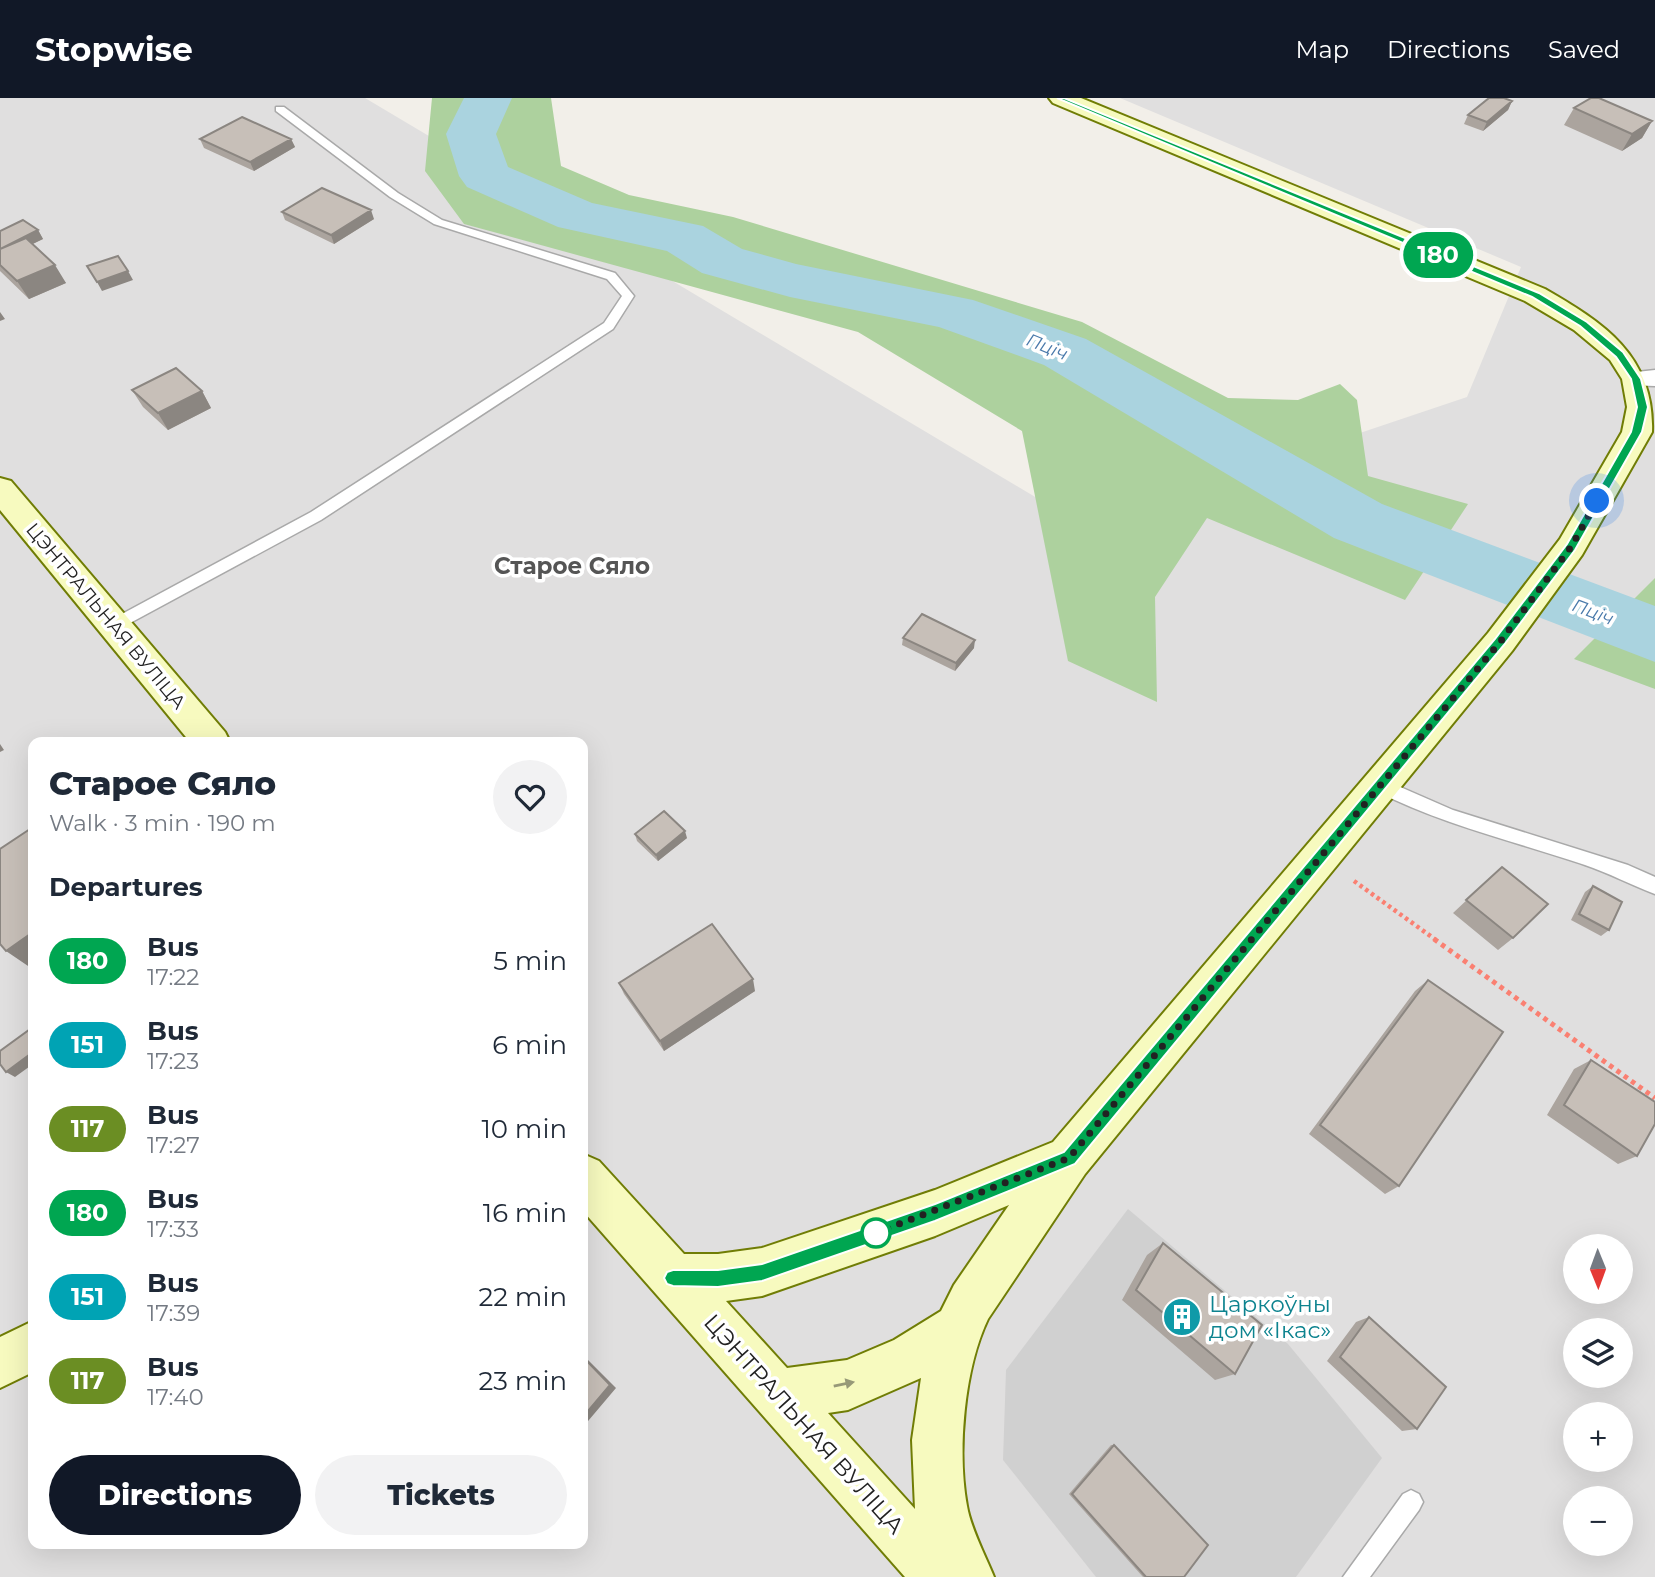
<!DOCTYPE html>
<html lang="en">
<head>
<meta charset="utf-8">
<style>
	:root { --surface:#fff; --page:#f2f2f3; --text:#1f2937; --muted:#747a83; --accent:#111827 }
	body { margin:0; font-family:Montserrat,sans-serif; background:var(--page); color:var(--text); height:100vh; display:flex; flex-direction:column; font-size:26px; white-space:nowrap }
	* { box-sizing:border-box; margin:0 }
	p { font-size:23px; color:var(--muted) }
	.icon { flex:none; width:38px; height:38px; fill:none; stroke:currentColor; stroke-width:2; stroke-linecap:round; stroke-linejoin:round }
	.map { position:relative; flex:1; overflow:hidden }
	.details { position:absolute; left:28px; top:639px; width:560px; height:812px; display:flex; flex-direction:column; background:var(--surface); border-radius:14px; box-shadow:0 7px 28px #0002 }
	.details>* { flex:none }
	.badge { padding:0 14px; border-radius:23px; font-size:24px; line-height:46px }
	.needle { width:46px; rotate:179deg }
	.tools { position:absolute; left:1563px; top:1136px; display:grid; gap:14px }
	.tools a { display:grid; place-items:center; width:70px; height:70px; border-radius:50%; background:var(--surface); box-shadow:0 7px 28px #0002; font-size:35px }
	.you { position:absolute; width:35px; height:35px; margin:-18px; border:5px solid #fff; border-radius:50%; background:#1a73e8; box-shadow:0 0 0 10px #1a73e833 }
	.map>.badge { position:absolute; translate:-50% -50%; box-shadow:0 0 0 4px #fff }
	h2 { padding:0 21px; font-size:26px; line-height:63px }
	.round { display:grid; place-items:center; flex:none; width:74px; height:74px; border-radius:37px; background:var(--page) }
	.head { display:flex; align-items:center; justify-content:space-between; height:119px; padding:0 21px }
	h1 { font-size:33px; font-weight:800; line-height:52px }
	.action { display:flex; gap:14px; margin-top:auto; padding:14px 21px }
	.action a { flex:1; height:80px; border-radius:42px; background:var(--accent); color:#fff; font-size:28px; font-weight:800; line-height:80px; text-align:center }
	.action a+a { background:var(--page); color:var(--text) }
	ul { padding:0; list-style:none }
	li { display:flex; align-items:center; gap:21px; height:84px; padding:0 21px }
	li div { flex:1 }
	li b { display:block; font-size:26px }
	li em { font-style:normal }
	li .badge { min-width:77px; font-weight:700; text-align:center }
	header { display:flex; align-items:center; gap:42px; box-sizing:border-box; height:98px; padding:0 35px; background:var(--accent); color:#fff }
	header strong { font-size:33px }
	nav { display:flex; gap:38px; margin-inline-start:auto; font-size:24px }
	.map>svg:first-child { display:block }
	.residential { fill:#e0dfdf; fill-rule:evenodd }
	.religious { fill:#d0d0d0 }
	.forest { fill:#add19e }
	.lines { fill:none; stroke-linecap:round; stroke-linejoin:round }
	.river { fill:#aad3df; fill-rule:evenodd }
	.lane-casing { stroke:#a9a9a9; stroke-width:3 }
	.street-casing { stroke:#a9a9a9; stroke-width:3 }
	.secondary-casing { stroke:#707d05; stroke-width:4 }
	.path-far1 { stroke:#fa8072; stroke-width:4.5; stroke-dasharray:3.5 3.5; stroke-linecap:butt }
	.path { stroke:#fa8072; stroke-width:5; stroke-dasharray:4.5 4.5; stroke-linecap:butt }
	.lane { fill:#fff; fill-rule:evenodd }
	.street { fill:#fff; fill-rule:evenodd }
	.secondary { fill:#f7fabf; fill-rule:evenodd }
	.wall { fill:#aba49e }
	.shaded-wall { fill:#8b8681 }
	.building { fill:#c7bfb8; stroke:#8b8681; stroke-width:2 }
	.oneway { fill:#979978 }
	.line { fill:#00a651; stroke:#fff; stroke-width:2 }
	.walk { stroke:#222; stroke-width:7; stroke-dasharray:0 12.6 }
	.stop-dot { fill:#fff; stroke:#00a651; stroke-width:3.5 }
	.labels { text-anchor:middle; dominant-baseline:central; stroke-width:7; stroke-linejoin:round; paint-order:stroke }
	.far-water-label { font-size:18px; font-style:italic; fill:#4a7aab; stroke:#fff }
	.street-label { font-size:19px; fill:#222; stroke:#fff }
	.quarter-label { font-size:23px; font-weight:bold; fill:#555; stroke:#fff }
	.near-culture-label { font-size:23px; fill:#0d838f; stroke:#fff; text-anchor:start }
	.near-street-label { font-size:23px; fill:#222; stroke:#fff }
</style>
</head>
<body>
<header>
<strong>Stopwise</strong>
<nav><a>Map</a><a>Directions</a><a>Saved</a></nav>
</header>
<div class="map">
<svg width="1655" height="1479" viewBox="0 0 1655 1479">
	<rect width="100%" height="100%" fill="#f2efe9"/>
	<path class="residential" d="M 0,0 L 365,0 L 1084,428 L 1467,299 L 1521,169 L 1120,0 L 1655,0 L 1655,1479 L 0,1479 ZM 33,644 L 583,644 L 583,1446 L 33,1446 ZM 1575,1148 L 1620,1148 L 1620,1194 L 1575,1194 ZM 1575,1232 L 1620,1232 L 1620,1278 L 1575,1278 ZM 1575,1316 L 1620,1316 L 1620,1362 L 1575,1362 ZM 1575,1400 L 1620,1400 L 1620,1446 L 1575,1446 Z"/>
	<path class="religious" d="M 1128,1111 L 1288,1246 L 1382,1360 L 1296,1479 L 1096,1479 L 1003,1362 L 1006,1272 Z"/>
	<path class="forest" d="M 432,0 L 551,0 L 561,68 L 629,97 L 733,119 L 1082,224 L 1228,300 L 1298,302 L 1340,286 L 1357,302 L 1368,378 L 1468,406 L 1405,502 L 1207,420 L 1155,499 L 1157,604 L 1068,563 L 1022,333 L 858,234 L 464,126 L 425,73 Z
		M 1655,480 L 1655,591 L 1574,561 Z"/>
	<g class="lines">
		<path class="river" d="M 464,0 L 512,0 L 496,36 L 508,69 L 592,105 L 703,128 L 742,151 L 796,166 L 973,202 L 1086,241 L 1382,406 L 1655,508 L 1655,564 L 1334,440 L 1044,267 L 939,229 L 790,199 L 702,175 L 667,153 L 558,129 L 467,89 L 459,78 L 446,36 Z"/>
		<defs>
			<path id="lane" d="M 276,9 L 284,9 L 398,95 L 442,122 L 615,175 L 634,198 L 613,231 L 321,422 L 119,531 L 109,531 L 106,527 L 109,523 L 311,414 L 604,225 L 622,198 L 607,181 L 434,126 L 390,99 L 276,13 Z
				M 1382,681 L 1453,712 L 1628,767 L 1655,779 L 1655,796 C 1631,787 1609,775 1585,767 C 1514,743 1443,727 1376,693 L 1373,688 L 1376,683 Z
				M 1411,1392 L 1419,1396 L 1423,1404 L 1419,1412 L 1370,1479 L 1343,1479 L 1403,1396 Z"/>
			<path id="street" d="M 1655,272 L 1655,288 L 1627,287 L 1623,281 L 1627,275 Z"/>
			<path id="secondary" d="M 1049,0 L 1081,0 L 1545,191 C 1602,224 1655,257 1652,334 L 1582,457 L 1512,553 L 1085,1076 L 988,1221 C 964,1271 957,1354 967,1408 C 971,1431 985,1457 994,1479 L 905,1479 L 583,1113 L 583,1056 L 599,1063 L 684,1156 L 718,1156 L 762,1150 L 935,1092 L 1053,1044 L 1488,535 L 1560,441 L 1622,334 L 1627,309 L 1622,281 L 1610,262 L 1574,232 L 1525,203 L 1053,5 ZM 1009,1107 L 954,1187 L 941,1213 L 894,1242 L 847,1262 L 787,1270 L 726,1203 L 762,1198 L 935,1138 ZM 921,1280 L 912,1342 L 915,1411 L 828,1315 L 848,1312 Z
				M 0,380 L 11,383 L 225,634 L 230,644 L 190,644 L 0,412 Z
				M 33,1223 L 33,1274 L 0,1290 L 0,1239 Z"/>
		</defs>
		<use href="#lane" class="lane-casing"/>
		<use href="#street" class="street-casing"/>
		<use href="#secondary" class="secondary-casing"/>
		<path class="path-far1" d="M 1354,783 L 1436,842"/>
		<path class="path" d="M 1434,841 L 1655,1000"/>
		<use href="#lane" class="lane"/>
		<use href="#street" class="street"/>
		<use href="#secondary" class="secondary"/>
	</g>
	<path class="wall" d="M 1512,3 L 1508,12 L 1483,33 L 1464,26 L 1468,17 Z
		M 1574,10 L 1652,23 L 1642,40 L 1622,53 L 1564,27 Z
		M 200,41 L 291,41 L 295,49 L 254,73 L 204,50 Z
		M 282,114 L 374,121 L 334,146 L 285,122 Z
		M 38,132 L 43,141 L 32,146 L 66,185 L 29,201 L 0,173 L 0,133 Z
		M 132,292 L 202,293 L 211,310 L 168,332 L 143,309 Z
		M 903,540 L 974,550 L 955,573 L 902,547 Z
		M 635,736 L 687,740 L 658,763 L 637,743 Z
		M 1502,769 L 1513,840 L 1498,852 L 1453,815 Z
		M 1593,788 L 1609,832 L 1601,838 L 1571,822 L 1585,794 Z
		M 1428,882 L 1399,1088 L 1385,1096 L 1309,1036 L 1415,893 Z
		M 619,885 L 755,893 L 664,953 L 624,896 Z
		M 1591,962 L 1637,1058 L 1618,1066 L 1547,1017 L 1574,971 Z
		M 1163,1145 L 1235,1276 L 1215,1282 L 1122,1202 L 1147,1157 Z
		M 1369,1219 L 1417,1331 L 1402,1333 L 1327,1263 L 1356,1224 Z
		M 1111,1347 L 1114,1347 L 1184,1479 L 1143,1479 L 1069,1396 Z"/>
	<path class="shaded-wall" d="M 1512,3 L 1508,12 L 1483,33 L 1487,24 Z
		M 1652,23 L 1642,40 L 1622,53 L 1632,36 Z
		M 291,41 L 295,49 L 254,73 L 250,64 Z
		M 371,112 L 374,121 L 334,146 L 331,137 Z
		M 38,132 L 43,141 L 0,162 L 0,151 Z
		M 55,167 L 66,185 L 29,201 L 17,183 Z
		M 128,173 L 133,182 L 102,193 L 97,184 Z
		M 0,214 L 5,221 L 0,223 Z
		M 202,293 L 211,310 L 168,332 L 158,315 Z
		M 975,542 L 974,550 L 955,573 L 956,565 Z
		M 0,646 L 4,652 L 0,654 Z
		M 685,733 L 687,740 L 658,763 L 656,757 Z
		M 33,834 L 33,869 L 31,870 L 6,853 Z
		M 753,881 L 755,893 L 664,953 L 660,943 Z
		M 33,954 L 33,966 L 15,979 L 6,974 Z
		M 583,1257 L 616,1290 L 583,1329 Z"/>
	<path class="building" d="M 1489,0 L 1504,0 L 1512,3 L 1487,24 L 1468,17 Z
		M 1591,0 L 1599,0 L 1652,23 L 1632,36 L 1574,10 Z
		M 242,19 L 291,41 L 250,64 L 200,41 Z
		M 322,90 L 371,112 L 331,137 L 282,114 Z
		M 23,122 L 38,132 L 0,151 L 0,133 Z
		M 26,140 L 55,167 L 17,183 L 0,167 L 0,151 Z
		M 118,158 L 128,173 L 97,184 L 87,168 Z
		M 176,270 L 202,293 L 158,315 L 132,292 Z
		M 922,516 L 975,542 L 956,565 L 903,540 Z
		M 664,713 L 685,733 L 656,757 L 635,736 Z
		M 33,729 L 33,834 L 6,853 L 0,846 L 0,751 Z
		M 1502,769 L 1548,806 L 1513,840 L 1466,802 Z
		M 1593,788 L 1622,804 L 1609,832 L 1579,816 Z
		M 712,826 L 753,881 L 660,943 L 619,885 Z
		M 1428,882 L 1503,934 L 1399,1088 L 1320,1027 Z
		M 33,929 L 33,954 L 6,974 L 0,966 L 0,953 Z
		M 1591,962 L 1655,1004 L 1655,1026 L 1637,1058 L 1564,1007 Z
		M 1163,1145 L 1262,1227 L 1235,1276 L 1136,1192 Z
		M 1369,1219 L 1446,1289 L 1417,1331 L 1340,1259 Z
		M 583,1259 L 610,1287 L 583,1319 Z
		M 1114,1347 L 1208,1447 L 1184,1479 L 1146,1479 L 1072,1396 Z"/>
	<defs><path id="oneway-solid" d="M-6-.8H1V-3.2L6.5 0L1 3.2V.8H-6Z" transform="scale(1.75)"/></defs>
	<use class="oneway" href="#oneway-solid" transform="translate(844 1286) rotate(-12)"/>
	<path class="line" d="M 1057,0 L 1064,0 L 1539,195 L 1587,224 L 1623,254 L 1641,281 L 1648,309 L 1642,334 L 1575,452 L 1504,547 L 1075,1066 L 935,1123 L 762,1183 L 718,1189 L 673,1188 L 667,1186 L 664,1180 L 667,1174 L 673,1172 L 718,1172 L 762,1166 L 935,1106 L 1064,1054 L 1495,541 L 1567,446 L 1631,334 L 1637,309 L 1631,281 L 1616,259 L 1580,228 L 1532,199 Z"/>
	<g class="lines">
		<path class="walk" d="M 876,1135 L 1069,1060 L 1500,544 L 1571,449 L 1597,403"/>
	</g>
	<defs>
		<symbol id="building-disc" viewBox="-11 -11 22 22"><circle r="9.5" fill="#0f9aa8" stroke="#fff"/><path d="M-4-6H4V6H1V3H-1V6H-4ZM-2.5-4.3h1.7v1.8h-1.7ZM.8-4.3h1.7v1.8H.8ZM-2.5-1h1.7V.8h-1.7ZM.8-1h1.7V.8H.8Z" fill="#fff"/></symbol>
	</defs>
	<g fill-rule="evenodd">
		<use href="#building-disc" x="1160" y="1197" width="44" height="44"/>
	</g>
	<circle class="stop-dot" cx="876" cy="1135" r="14"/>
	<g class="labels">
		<g class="far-water-label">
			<text transform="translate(1047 249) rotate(22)">Пціч</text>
			<text transform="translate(1593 514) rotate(21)">Пціч</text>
		</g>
		<g class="street-label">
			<text transform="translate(106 518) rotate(50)">ЦЭНТРАЛЬНАЯ ВУЛІЦА</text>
		</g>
		<g class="quarter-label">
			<text x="572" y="468">Старое Сяло</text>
		</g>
		<g class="near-culture-label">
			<text x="1209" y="1206">Царкоўны<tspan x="1209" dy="26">дом «Ікас»</tspan></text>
		</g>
		<g class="near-street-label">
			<text transform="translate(804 1326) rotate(48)">ЦЭНТРАЛЬНАЯ ВУЛІЦА</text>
		</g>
	</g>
</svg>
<div class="tools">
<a><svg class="needle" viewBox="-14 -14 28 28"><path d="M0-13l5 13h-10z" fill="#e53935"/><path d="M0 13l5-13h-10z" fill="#747a83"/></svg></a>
<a><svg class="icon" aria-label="layers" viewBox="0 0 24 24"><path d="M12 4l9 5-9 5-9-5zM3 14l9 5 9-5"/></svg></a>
<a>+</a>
<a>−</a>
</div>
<div class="you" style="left:1597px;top:403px"></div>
<b class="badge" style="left:1438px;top:157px;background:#00a651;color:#fff">180</b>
<section class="details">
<div class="head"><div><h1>Старое Сяло</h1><p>Walk · 3 min · 190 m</p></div><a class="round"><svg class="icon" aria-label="heart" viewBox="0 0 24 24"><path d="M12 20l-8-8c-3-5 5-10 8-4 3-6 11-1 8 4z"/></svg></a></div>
<h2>Departures</h2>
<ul>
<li><span class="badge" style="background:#00a651;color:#fff">180</span><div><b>Bus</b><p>17:22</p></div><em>5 min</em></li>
<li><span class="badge" style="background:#00a3b4;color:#fff">151</span><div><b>Bus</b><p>17:23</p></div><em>6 min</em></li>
<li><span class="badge" style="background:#6b8e23;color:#fff">117</span><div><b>Bus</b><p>17:27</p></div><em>10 min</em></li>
<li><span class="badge" style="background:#00a651;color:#fff">180</span><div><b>Bus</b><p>17:33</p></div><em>16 min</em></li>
<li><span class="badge" style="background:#00a3b4;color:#fff">151</span><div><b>Bus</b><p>17:39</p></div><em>22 min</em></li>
<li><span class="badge" style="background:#6b8e23;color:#fff">117</span><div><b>Bus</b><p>17:40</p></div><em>23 min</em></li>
</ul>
<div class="action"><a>Directions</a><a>Tickets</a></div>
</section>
</div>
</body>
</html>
